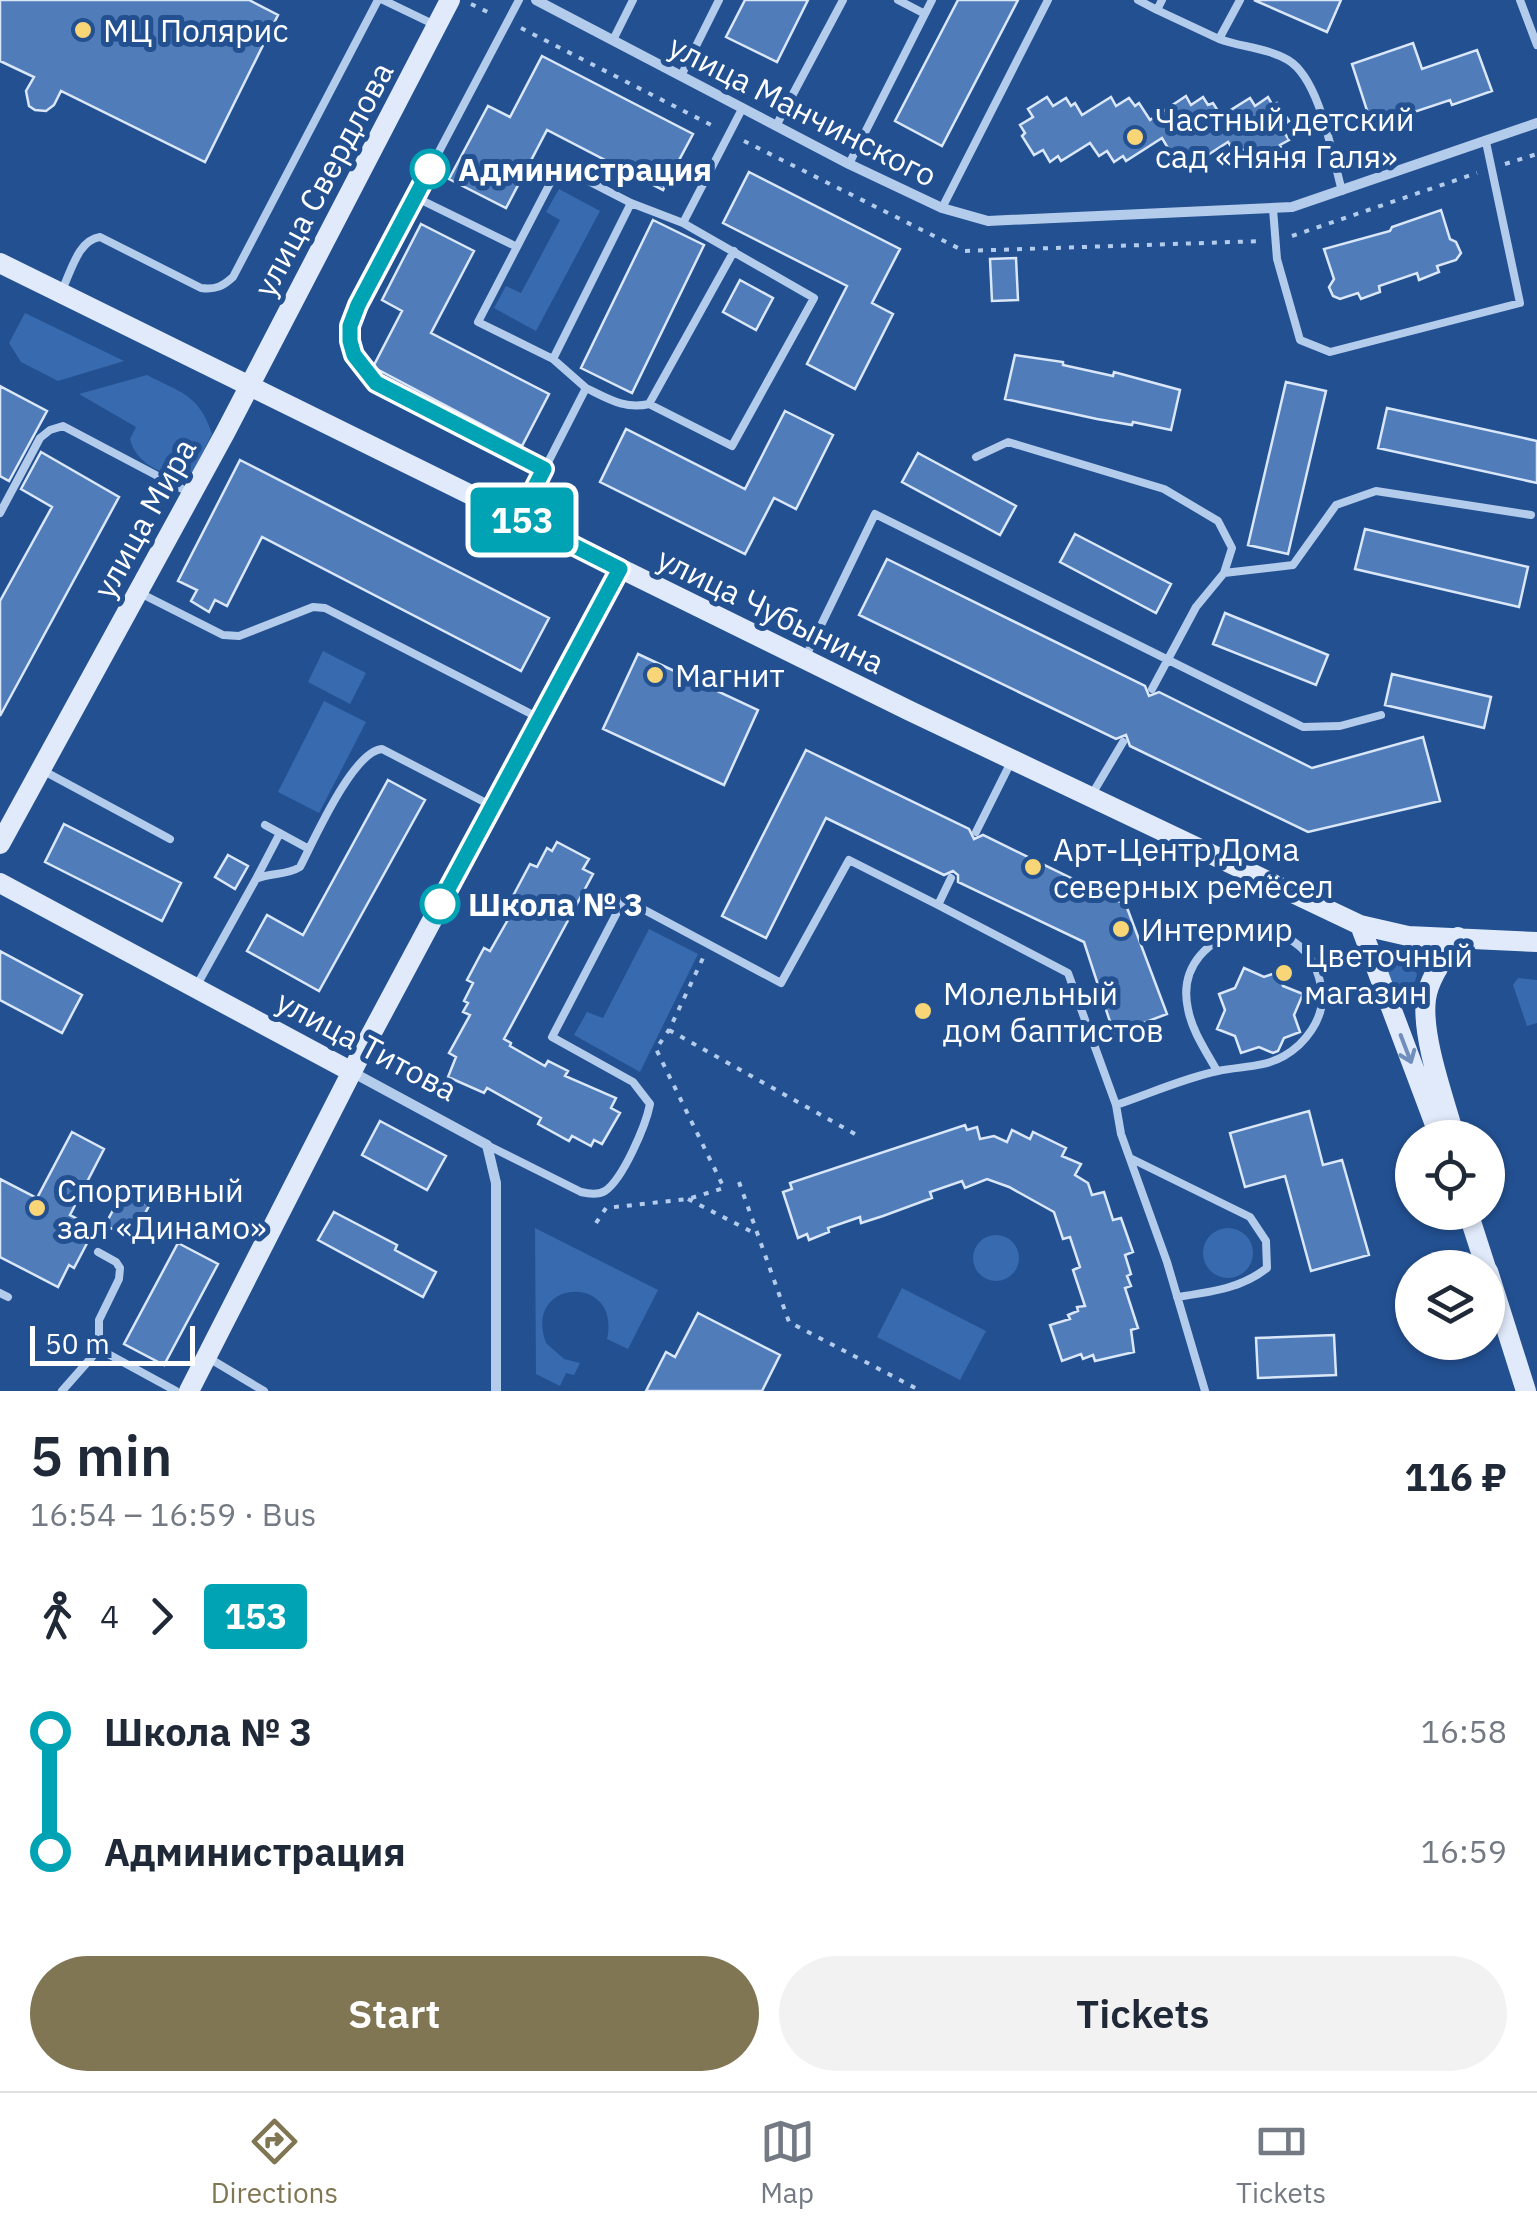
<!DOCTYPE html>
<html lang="en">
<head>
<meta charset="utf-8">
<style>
	:root { --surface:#fff; --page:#f2f2f3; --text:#1f2937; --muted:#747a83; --line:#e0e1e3; --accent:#817653 }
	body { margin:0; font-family:"IBM Plex Sans",sans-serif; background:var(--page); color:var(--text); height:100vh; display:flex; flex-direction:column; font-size:38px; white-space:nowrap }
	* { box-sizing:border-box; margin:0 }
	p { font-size:32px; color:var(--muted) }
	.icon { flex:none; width:55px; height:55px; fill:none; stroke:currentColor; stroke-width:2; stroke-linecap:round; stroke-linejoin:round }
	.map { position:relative; height:1391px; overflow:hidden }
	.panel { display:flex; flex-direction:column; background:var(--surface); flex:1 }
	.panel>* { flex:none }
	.badge { padding:0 20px; border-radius:8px; font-size:35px; line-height:65px }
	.buttons { position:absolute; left:1395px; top:1120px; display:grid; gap:20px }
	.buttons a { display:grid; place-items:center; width:110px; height:110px; border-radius:50%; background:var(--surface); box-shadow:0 2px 8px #0004; font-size:50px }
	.scale { position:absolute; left:30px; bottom:25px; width:165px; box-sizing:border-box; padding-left:10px; border:5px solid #fff; border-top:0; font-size:28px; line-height:35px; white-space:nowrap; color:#fff; -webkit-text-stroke:8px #235091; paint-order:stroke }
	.map>.badge { position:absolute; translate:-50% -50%; box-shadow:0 0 0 5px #fff }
	.legs { display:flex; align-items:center; gap:15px; height:110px; padding:0 30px; font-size:32px }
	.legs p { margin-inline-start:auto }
	.summary { display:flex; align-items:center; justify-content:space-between; height:170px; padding:0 30px }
	h1 { font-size:55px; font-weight:600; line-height:75px }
	.cta { display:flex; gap:20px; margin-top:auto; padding:20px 30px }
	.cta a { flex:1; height:115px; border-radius:60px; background:var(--accent); color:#fff; font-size:40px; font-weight:600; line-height:115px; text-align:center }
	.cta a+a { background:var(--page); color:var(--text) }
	ul { padding:0 30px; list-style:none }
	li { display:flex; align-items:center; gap:35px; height:120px; font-size:38px }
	li i { display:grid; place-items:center; width:15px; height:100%; margin:0 12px; background:currentColor }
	li i::after { content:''; width:25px; height:25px; margin:-12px; border:8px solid; border-radius:50%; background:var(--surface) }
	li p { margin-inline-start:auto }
	li:first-child i { background:linear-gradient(#0000 50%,currentColor 0) }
	li:last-child i { background:linear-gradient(currentColor 50%,#0000 0) }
	.tab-bar { display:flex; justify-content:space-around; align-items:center; height:140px; border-top:2px solid var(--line); background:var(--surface); font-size:28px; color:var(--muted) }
	.tab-bar a { display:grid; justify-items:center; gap:5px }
	.tab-bar .selected { color:var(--accent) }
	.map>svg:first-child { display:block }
	.green { fill:#376aae }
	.building { fill:#507cb9; stroke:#d9e7f9; stroke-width:2.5 }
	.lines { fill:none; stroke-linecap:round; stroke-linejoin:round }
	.path { stroke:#b4ccec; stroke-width:4; stroke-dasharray:5 8; stroke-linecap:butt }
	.lane { stroke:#b4ccec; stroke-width:8 }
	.street { stroke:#b4ccec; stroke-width:10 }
	.secondary { stroke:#e0eafa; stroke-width:20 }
	.oneway { stroke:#6f8ebb }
	.line-1-casing { stroke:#fff; stroke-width:22 }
	.line-1 { stroke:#00a3b4; stroke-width:15 }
	.poi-dot { fill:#f8d576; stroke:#235091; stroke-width:4 }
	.stop-1-dot { fill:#fff; stroke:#00a3b4; stroke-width:5 }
	.labels { text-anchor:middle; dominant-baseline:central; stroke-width:10; stroke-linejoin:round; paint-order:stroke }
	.poi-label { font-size:32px; fill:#fff; stroke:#235091; text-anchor:start }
	.street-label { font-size:32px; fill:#fff; stroke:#235091 }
	.stop-label { font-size:32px; font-weight:bold; fill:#fff; stroke:#235091; text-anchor:start }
</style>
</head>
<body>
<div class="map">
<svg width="1537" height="1391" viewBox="0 0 1537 1391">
	<rect width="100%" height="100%" fill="#235091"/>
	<path class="green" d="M 559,189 L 600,211 L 536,331 L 494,308 L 506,286 L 521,293 L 560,220 L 546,212 Z
		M 25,313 L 124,361 L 58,381 L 21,362 L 9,343 Z
		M 147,375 C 181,393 199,394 212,434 L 193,471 L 183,477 C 160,474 136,463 130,439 L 136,427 L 79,394 Z
		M 323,651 L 366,673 L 350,704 L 308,682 Z
		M 324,701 L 366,722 L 319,813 L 278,792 Z
		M 649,929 L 698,954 L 640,1072 L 574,1035 L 587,1012 L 603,1018 Z
		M 1397,958 L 1409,960 L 1417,974 L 1411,996 L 1395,1000 L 1387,969 Z
		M 1518,978 L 1537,980 L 1537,1023 L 1527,1026 L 1513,985 Z
		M1203 1253a25 25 0 1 1 50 0a25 25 0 1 1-50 0Z
		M 535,1228 L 658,1290 L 628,1349 L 607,1339 C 622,1273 522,1278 546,1343 L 564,1359 L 580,1363 L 574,1375 L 566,1373 L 560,1386 L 536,1374 Z
		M973 1258a23 23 0 1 1 46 0a23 23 0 1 1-46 0Z
		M 902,1288 L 986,1331 L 960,1380 L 877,1337 Z"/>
	<path class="building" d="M 0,0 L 249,0 L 278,15 L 205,162 L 61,91 L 54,105 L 46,111 L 35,110 L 29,106 L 26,91 L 34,77 L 0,61 Z
		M 745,0 L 808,0 L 777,62 L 726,37 Z
		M 958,0 L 1018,0 L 942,146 L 895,121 Z
		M 1254,0 L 1341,0 L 1327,32 Z
		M 1413,43 L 1422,69 L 1477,50 L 1492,91 L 1452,105 L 1450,100 L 1372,126 L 1352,64 Z
		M 542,56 L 693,134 L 663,190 L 547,130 L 506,208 L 449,179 L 488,106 L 510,117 Z
		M 1186,96 L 1191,105 L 1203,97 L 1208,105 L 1213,103 L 1221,116 L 1250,98 L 1255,106 L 1268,97 L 1273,106 L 1277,103 L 1289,121 L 1281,127 L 1289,140 L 1280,145 L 1282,149 L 1253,163 L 1244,150 L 1237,155 L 1228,142 L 1200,160 L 1197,157 L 1189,163 L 1180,149 L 1172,155 L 1162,138 L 1126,161 L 1123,156 L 1114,162 L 1107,151 L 1099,156 L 1090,143 L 1061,161 L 1058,156 L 1050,162 L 1043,150 L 1034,155 L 1022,136 L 1025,133 L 1020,125 L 1033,117 L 1028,109 L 1047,97 L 1053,106 L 1066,98 L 1071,106 L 1075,103 L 1082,115 L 1111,97 L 1116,106 L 1129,98 L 1135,106 L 1139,103 L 1150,120 Z
		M 749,172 L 900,249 L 872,303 L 893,314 L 855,389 L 807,364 L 847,286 L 723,223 Z
		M 1441,210 L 1450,239 L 1456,242 L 1461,253 L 1456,260 L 1437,266 L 1439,272 L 1419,280 L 1417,273 L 1379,286 L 1380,292 L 1361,299 L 1358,293 L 1340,299 L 1333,296 L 1329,287 L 1334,279 L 1324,249 L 1390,231 L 1392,227 Z
		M 653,220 L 704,245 L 632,393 L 581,368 Z
		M 421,224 L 474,251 L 431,333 L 549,394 L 522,446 L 373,367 L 402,311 L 382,300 Z
		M 1016,258 L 1018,300 L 992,301 L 990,259 Z
		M 740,280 L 773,298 L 756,330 L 723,312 Z
		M 1015,355 L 1063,362 L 1063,365 L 1113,376 L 1114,372 L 1180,390 L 1171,430 L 1133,422 L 1132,425 L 1097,419 L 1005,399 Z
		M 1286,382 L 1326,391 L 1288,554 L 1248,545 Z
		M 0,386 L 47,411 L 9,481 L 0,476 Z
		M 1387,408 L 1537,441 L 1537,483 L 1378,448 Z
		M 785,411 L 833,435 L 796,509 L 774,498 L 745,554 L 600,482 L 626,429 L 745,489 Z
		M 41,452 L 119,497 L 0,716 L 0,601 L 52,507 L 21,489 Z
		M 918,453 L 1016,506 L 1000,535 L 902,482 Z
		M 240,460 L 549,618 L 521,671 L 262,537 L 227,606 L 215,600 L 209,612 L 191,601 L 197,590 L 178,581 Z
		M 1365,529 L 1528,567 L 1519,607 L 1355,569 Z
		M 1075,534 L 1171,584 L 1156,613 L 1060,562 Z
		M 887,559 L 1145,686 L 1149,696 L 1159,692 L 1312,768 L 1423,737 L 1440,801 L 1308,832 L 1130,746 L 1126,735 L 1116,739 L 859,615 Z
		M 1225,613 L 1328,655 L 1316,685 L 1213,644 Z
		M 638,654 L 758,710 L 724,785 L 603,729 Z
		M 1392,674 L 1491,697 L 1484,728 L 1385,705 Z
		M 806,750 L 969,829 L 974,839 L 983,835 L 1126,905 L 1167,1014 L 1114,1034 L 1084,942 L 958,882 L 958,875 L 953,871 L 944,875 L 826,818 L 766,938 L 722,916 Z
		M 388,780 L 425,800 L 319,991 L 247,951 L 267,915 L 303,935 Z
		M 64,824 L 181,883 L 162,921 L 45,862 Z
		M 557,842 L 589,859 L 583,869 L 593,874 L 504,1039 L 511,1043 L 510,1046 L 545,1066 L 548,1061 L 568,1071 L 565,1076 L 616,1098 L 611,1108 L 620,1113 L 602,1144 L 594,1140 L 591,1146 L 572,1136 L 569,1141 L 538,1124 L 541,1118 L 487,1088 L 484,1093 L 448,1077 L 456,1057 L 449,1053 L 470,1015 L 463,1012 L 468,1003 L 464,1001 L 473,983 L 467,980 L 484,948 L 490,951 L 510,916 L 519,897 L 514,894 L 530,864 L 537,867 L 547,848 L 552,851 Z
		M 228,855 L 248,866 L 235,889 L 215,877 Z
		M 0,951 L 82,995 L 62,1033 L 0,1000 Z
		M 1244,968 L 1264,977 L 1278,972 L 1283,986 L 1303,994 L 1294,1015 L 1300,1032 L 1284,1038 L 1278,1051 L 1273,1053 L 1259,1047 L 1241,1053 L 1235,1036 L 1217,1029 L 1225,1010 L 1219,994 L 1235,988 Z
		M 1309,1111 L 1323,1165 L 1342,1160 L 1369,1255 L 1311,1271 L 1285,1176 L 1245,1187 L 1230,1133 Z
		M 380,1121 L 446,1156 L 427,1190 L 362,1155 Z
		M 965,1125 L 967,1130 L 977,1127 L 980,1139 L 994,1136 L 1007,1142 L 1012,1130 L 1030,1139 L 1033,1132 L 1066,1148 L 1062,1156 L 1081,1164 L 1075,1175 L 1088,1183 L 1092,1195 L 1104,1192 L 1113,1220 L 1121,1218 L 1133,1252 L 1125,1255 L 1131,1274 L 1127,1276 L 1131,1286 L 1125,1288 L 1138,1328 L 1131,1330 L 1134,1352 L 1095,1361 L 1093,1355 L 1083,1359 L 1081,1354 L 1062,1361 L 1050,1325 L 1070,1319 L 1068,1315 L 1078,1311 L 1077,1307 L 1085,1306 L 1073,1270 L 1080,1267 L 1070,1237 L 1063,1239 L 1054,1212 L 1009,1187 L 987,1179 L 965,1188 L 962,1181 L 930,1192 L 932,1198 L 883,1216 L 861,1223 L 860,1217 L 828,1228 L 829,1232 L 809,1240 L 807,1234 L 798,1238 L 783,1192 L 792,1189 L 790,1183 Z
		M 72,1132 L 104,1149 L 70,1215 L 95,1228 L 74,1268 L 69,1265 L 58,1287 L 0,1257 L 0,1179 L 37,1198 Z
		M 123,1192 L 149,1206 L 131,1239 L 105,1225 Z
		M 334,1212 L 397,1245 L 395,1250 L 436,1272 L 423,1297 L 318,1240 Z
		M 178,1243 L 218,1264 L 164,1365 L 124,1344 Z
		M 698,1313 L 780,1355 L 762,1391 L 646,1391 L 666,1352 L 675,1357 Z
		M 1334,1335 L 1336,1375 L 1258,1378 L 1256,1338 Z"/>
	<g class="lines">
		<path class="path" d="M 471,4 L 494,15
			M 521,28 L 717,128
			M 744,141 L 964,251 L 1263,241
			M 1505,164 L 1537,154
			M 1292,236 L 1477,173
			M 669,1030 L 855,1134
			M 739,1182 L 789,1322 L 921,1391
			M 688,1199 L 758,1235
			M 596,1223 L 606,1208 L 688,1199 L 724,1188 L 656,1049 L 669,1030 L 703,958"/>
		<path class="lane" d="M 383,0 L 433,24
			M 519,0 L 358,305 L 350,326 L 350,341 L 354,355 L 376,383 L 544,469
			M 898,0 L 925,14
			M 1138,0 L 1157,10 L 1162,0
			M 1520,0 L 1537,45
			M 1157,10 L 1219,39 L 1240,0
			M 1219,39 C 1241,47 1268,48 1288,60 C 1320,79 1332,155 1342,191
			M 613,40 L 633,0
			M 681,76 L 719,0
			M 776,126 L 843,0
			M 849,164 L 932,0
			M 415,197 L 515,246
			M 942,208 L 1048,0
			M 1273,209 L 1277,259 L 1300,340 L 1330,352 L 1520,303 L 1486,142
			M 683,223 L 742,109
			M 62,290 C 71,272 78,240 100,237 L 201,288 C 216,290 223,286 233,277 L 378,0
			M 553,359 L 631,203
			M 649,404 L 734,251
			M 976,457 L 1008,442 L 1164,489 L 1218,521 L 1232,548 L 1224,573
			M 0,513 L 40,438 L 50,430 L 63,426 L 188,492
			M 519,519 L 586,388 L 553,359 L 478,322 L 559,166 L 631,203 L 683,223 L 814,298 L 732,446 L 649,404 C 625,410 607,398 586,388
			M 138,592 L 223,635 L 239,636 L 313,607 L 325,608 L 537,717
			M 806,656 L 875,514 L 1303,727 L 1340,726 L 1381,715
			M 1152,689 L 1196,607 L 1224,573 L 1293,565 L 1336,505 L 1376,491 L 1531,515
			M 42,770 L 170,839
			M 1091,796 L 1123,742
			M 265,825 L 309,849
			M 976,832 L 1012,760
			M 951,878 L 938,905 L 1068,973 L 1116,1105 C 1149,1094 1184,1078 1218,1071 C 1241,1066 1263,1068 1284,1056 C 1305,1044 1324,1019 1322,994 C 1313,895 1169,922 1188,1009 C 1192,1031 1206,1051 1217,1071
			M 256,879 L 280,833
			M 197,985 L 256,879 C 271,872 286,876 300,867 C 314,840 353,751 382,749 L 492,806
			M 1116,1105 L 1121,1134 L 1167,1262 L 1205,1391
			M 487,1145 L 581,1192 C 589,1194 598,1195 605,1191 C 623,1179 646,1125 650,1104 L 633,1082 L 552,1037 L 624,899 L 781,983 L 849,860 L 938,905
			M 1130,1158 L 1250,1217 L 1266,1241 L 1267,1268 C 1240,1289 1210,1292 1177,1297
			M 98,1252 L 116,1262 L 120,1268 L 119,1279 L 99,1320 L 99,1349
			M 0,1293 L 8,1297
			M 207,1357 L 264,1391
			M 62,1391 L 99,1349 L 176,1391"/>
		<path class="street" d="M 536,0 L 849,164 L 942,208 L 988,221 L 1292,207 L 1537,123
			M 352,1072 L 487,1145 L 496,1183 L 496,1391"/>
		<path class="secondary" d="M 0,263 L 910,711 L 1360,925 L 1408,936 L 1537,942
			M 0,844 L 225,433 L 450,0
			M 0,883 L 352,1072
			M 1360,925 L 1440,1138
			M 1455,1138 C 1445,1101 1421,1037 1426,999 C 1429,977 1446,956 1458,937
			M 1468,1212 L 1486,1268
			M 1488,1271 L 1526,1391
			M 189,1391 L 368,1040 L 620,569"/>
	</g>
	<defs><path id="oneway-shaft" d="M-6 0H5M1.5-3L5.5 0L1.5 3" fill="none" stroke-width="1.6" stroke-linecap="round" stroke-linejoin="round" transform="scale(2.5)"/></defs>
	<use class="oneway" href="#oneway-shaft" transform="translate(1406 1049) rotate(69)"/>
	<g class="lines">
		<defs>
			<path id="line-1" d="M 430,169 L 358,305 L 350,326 L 350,341 L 354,355 L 376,383 L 544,469 L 519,518 L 620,569 L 440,904"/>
		</defs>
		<use href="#line-1" class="line-1-casing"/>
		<use href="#line-1" class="line-1"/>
	</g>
	<g class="poi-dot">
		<circle cx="83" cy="30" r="10"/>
		<circle cx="1135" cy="137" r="10"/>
		<circle cx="655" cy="675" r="10"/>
		<circle cx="1033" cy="867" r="10"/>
		<circle cx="1121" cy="929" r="10"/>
		<circle cx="1284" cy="973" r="10"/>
		<circle cx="923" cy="1011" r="10"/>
		<circle cx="37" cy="1208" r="10"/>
	</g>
	<g class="stop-1-dot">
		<circle cx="430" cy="169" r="18"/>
		<circle cx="440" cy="904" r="18"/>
	</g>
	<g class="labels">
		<g class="poi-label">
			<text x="103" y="30">МЦ Полярис</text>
			<text x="1155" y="119">Частный детский<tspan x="1155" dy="37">сад «Няня Галя»</tspan></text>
			<text x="675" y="675">Магнит</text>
			<text x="1053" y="849">Арт-Центр Дома<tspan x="1053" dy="37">северных ремёсел</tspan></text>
			<text x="1141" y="929">Интермир</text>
			<text x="1304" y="955">Цветочный<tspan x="1304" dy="37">магазин</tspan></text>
			<text x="943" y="993">Молельный<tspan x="943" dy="37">дом баптистов</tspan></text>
			<text x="57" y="1190">Спортивный<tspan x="57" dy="37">зал «Динамо»</tspan></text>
		</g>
		<g class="street-label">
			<text transform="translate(803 110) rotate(27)">улица Манчинского</text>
			<text transform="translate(323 179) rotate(-62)">улица Свердлова</text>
			<text transform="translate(144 518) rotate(-61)">улица Мира</text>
			<text transform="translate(771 610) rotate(26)">улица Чубынина</text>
			<text transform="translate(367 1045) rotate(28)">улица Титова</text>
		</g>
		<g class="stop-label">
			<text x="458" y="169">Администрация</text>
			<text x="468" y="904">Школа № 3</text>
		</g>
	</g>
</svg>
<div class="buttons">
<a><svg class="icon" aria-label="locate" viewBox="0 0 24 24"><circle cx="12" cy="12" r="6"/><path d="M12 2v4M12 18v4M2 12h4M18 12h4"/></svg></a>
<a><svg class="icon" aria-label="layers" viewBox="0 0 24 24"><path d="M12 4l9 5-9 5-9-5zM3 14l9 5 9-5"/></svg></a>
</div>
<div class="scale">50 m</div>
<b class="badge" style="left:522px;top:520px;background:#00a3b4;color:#fff">153</b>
</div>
<section class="panel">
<div class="summary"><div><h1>5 min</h1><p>16:54 – 16:59 · Bus</p></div><b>116 ₽</b></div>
<div class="legs"><svg class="icon" aria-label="walk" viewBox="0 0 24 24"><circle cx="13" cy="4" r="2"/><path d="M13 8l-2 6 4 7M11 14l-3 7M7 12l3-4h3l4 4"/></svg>4<svg class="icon" aria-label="forward" viewBox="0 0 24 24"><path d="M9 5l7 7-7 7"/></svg><b class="badge" style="background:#00a3b4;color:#fff">153</b></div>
<ul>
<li><i style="color:#00a3b4"></i><b>Школа № 3</b><p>16:58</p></li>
<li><i style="color:#00a3b4"></i><b>Администрация</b><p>16:59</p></li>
</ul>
<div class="cta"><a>Start</a><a>Tickets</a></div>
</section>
<nav class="tab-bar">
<a class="selected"><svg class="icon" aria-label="directions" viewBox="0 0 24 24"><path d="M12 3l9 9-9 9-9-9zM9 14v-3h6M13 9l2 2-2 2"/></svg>Directions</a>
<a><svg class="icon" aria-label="map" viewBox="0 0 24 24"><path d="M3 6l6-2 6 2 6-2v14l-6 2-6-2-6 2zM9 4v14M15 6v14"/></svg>Map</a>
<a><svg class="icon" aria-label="tickets" viewBox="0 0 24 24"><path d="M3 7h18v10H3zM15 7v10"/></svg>Tickets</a>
</nav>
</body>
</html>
